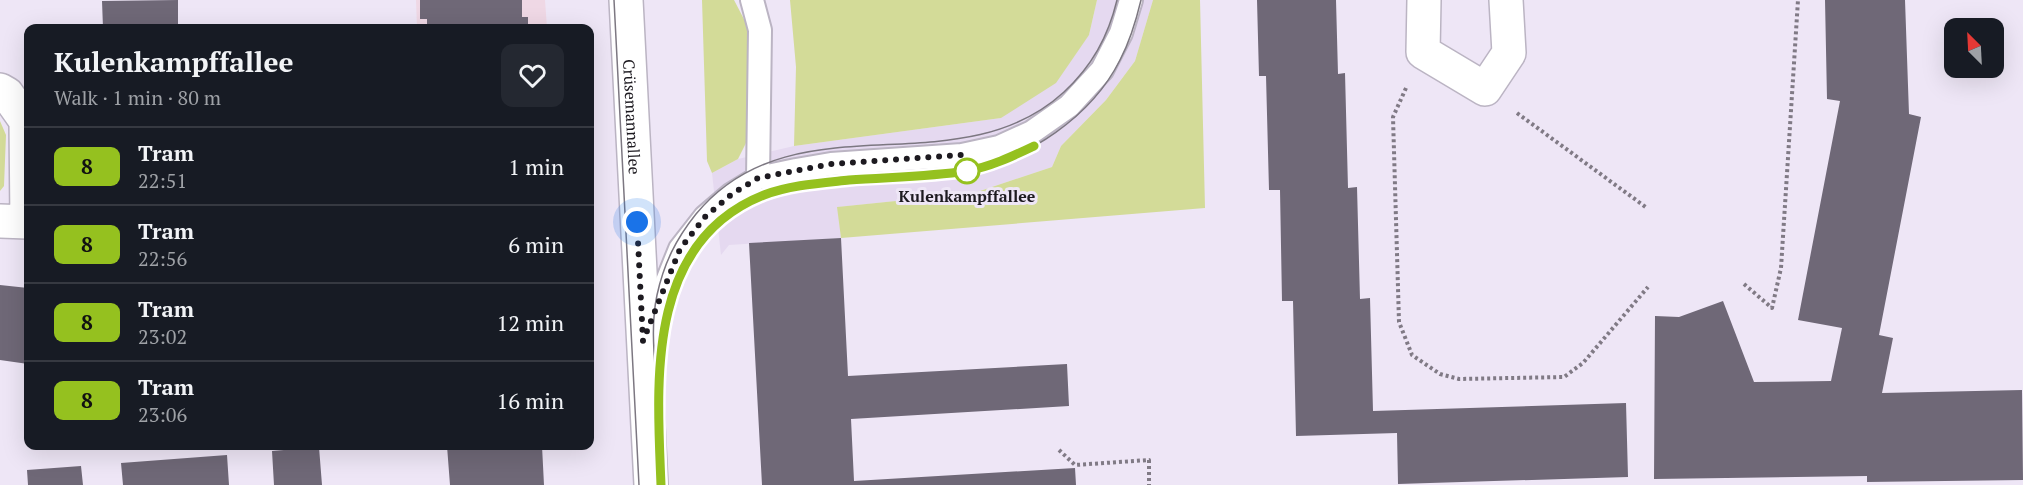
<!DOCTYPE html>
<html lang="en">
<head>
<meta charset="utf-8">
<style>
	:root { --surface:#171b24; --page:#242831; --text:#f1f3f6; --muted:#9ea1a6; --line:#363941 }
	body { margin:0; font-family:"PT Serif",serif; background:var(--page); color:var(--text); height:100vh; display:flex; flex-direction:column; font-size:22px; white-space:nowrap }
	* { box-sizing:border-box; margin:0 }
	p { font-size:20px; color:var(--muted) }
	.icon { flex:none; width:33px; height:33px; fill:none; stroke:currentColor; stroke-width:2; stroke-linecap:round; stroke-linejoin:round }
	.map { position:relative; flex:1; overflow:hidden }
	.sheet { position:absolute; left:24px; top:24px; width:570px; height:426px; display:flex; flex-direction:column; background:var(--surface); border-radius:12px; box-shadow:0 6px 24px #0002 }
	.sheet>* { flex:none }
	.badge { padding:0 12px; border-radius:9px; font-size:21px; line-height:39px }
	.needle { width:39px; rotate:336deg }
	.controls { position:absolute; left:1944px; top:18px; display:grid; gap:12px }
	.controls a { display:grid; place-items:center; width:60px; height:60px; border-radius:12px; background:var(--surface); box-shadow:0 6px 24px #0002; font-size:30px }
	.you { position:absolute; width:30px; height:30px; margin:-15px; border:4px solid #fff; border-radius:50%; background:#1a73e8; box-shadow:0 0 0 9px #1a73e833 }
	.map>.badge { position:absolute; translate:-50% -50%; box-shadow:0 0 0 3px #fff }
	.round { display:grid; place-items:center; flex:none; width:63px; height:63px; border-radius:12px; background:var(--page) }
	.headline { display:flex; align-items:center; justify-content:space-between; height:102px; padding:0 30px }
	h1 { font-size:28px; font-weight:700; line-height:45px }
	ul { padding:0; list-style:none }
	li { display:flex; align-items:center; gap:18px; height:78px; padding:0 30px; border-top:2px solid var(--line) }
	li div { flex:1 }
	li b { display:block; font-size:22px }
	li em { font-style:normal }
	li .badge { min-width:66px; font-weight:700; text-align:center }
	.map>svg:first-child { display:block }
	.commercial { fill:#efd8e5 }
	.built { fill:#e5d9f0 }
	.green { fill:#d3db98 }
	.building { fill:#6f6877 }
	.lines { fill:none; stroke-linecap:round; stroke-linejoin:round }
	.service-casing { stroke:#bbb4c3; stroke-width:26 }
	.minor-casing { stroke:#bbb4c3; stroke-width:36 }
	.path { stroke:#807a85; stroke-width:4; stroke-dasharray:3 3; stroke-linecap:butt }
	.service { stroke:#fff; stroke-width:22 }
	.minor { stroke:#fff; stroke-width:33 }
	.tram { stroke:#7c7781; stroke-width:1.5 }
	.line-casing { stroke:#fff; stroke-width:14 }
	.line { stroke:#95c11f; stroke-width:9 }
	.walk { stroke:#1d1a20; stroke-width:6; stroke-dasharray:0 10.8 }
	.stop-dot { fill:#fff; stroke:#95c11f; stroke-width:3 }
	.labels { text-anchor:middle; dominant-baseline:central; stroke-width:6; stroke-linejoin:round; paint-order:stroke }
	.street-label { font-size:16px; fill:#1d1a20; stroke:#eee6f6 }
	.stop-label { font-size:16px; font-weight:bold; fill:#1d1a20; stroke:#eee6f6 }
</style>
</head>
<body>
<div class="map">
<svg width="2023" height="485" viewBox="0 0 2023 485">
	<rect width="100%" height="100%" fill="#eee6f6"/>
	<path class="commercial" d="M 416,0 L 545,0 L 547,28 L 417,28 Z"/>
	<path class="built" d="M 1097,0 L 1153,0 L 1135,61 L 1106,100 L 1061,146 L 1052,167 L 974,193 L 838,207 L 841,238 L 729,245 L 721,255 L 712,173 L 738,159 L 794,146 L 1001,118 L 1089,35 Z"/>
	<path class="green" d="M 702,0 L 734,0 L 746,23 L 750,49 L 747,141 L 738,159 L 712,173 L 707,161 Z
		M 790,0 L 1097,0 L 1089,35 L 1056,83 L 1001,118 L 794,146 L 796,67 Z
		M 1153,0 L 1200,0 L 1205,208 L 841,238 L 837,207 L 974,193 L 1052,167 L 1061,146 L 1106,100 L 1135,61 Z
		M 0,121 L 6,135 L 4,186 L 0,191 Z"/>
	<path class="building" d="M 178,0 L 178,28 L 103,28 L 102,1 Z
		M 420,0 L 522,0 L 522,17 L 528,17 L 528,28 L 427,28 L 427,19 L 420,19 Z
		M 1257,0 L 1336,0 L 1338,74 L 1345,73 L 1348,188 L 1357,187 L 1360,299 L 1370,298 L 1373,411 L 1626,403 L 1628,477 L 1398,484 L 1397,433 L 1296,436 L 1293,301 L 1282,301 L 1280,190 L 1269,190 L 1266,76 L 1259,76 Z
		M 1825,0 L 1905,0 L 1909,114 L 1921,117 L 1879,335 L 1893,338 L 1882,393 L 2022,390 L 2023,480 L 1867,482 L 1867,476 L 1654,479 L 1655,316 L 1679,317 L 1723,301 L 1754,382 L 1831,381 L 1842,328 L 1798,320 L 1840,101 L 1827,99 Z
		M 841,238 L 848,376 L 1067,364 L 1069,406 L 851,419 L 854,481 L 1075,468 L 1076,485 L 762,485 L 749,243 Z
		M 0,285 L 28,288 L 28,364 L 0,360 Z
		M 447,446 L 542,446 L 544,485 L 450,485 Z
		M 319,447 L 322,485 L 274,485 L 272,451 Z
		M 227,455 L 229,485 L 123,485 L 121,463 Z
		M 81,466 L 83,485 L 28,485 L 27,470 Z"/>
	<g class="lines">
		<defs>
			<path id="service" d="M 752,0 L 760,30 L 758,178
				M 647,331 L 680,249 L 705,217 L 732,194 L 758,178 L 796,170 L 831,164 L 962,155 L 999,147 L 1032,132 L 1069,106 L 1102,70 L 1121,33 L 1131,0"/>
			<g id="minor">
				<path id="s1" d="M 626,0 L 651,485"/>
				<path d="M 1424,0 L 1423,52 L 1485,89 L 1509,53 L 1506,0"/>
				<path d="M 0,90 L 7,94 L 26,121 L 27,222 L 0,221"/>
			</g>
		</defs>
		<use href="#service" class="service-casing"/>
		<use href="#minor" class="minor-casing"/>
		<path class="path" d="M 1406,88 L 1393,117 L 1399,322 L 1412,355 L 1440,374 L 1459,379 L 1564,377 L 1583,363 L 1648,287
			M 1517,113 L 1647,208
			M 1744,284 L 1772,308 L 1781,268 L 1798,0
			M 1059,450 L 1075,465 L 1149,460 L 1149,485"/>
		<use href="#service" class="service"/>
		<use href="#minor" class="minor"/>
		<path class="tram" d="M 614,0 L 639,485
			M 660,358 C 662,345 662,331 665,318 C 675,266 714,215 764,195 C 777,190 794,187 808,184 C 860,175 914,180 966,171 C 1028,160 1092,116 1120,60 C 1130,41 1136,21 1141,0
			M 661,485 C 660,455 659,424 657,394 C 655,361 650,328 657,295 C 664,263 676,239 696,214 C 795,95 957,190 1064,92 C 1092,66 1108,37 1117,0"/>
	</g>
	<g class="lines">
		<defs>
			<path id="line" d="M 661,485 C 657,382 645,242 764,195 C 790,185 821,183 849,180 C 887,177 928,177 966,171 C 990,167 1013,156 1034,146"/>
		</defs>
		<use href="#line" class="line-casing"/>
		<use href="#line" class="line"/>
		<path class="walk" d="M 637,222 L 643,341 L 680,249 L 705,217 L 732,194 L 758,178 L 831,164 L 962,155 L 967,171"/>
	</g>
	<circle class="stop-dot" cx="967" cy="171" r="12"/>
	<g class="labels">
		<g class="street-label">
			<text stroke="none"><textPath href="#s1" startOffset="117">Crüsemannallee</textPath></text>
		</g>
		<g class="stop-label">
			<text x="967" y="196">Kulenkampffallee</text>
		</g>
	</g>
</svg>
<div class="controls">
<a><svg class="needle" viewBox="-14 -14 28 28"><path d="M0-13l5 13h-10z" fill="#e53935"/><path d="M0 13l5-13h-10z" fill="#9ea1a6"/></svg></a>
</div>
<div class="you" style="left:637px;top:222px"></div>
<section class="sheet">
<div class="headline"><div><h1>Kulenkampffallee</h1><p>Walk · 1 min · 80 m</p></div><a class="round"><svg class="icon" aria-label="heart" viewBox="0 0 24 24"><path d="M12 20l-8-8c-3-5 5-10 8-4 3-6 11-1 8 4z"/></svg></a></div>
<ul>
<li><span class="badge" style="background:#95c11f;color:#111">8</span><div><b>Tram</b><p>22:51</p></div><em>1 min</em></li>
<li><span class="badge" style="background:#95c11f;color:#111">8</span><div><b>Tram</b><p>22:56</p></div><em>6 min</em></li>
<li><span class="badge" style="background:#95c11f;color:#111">8</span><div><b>Tram</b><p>23:02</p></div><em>12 min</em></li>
<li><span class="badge" style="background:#95c11f;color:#111">8</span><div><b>Tram</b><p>23:06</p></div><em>16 min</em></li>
</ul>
</section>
</div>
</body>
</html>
